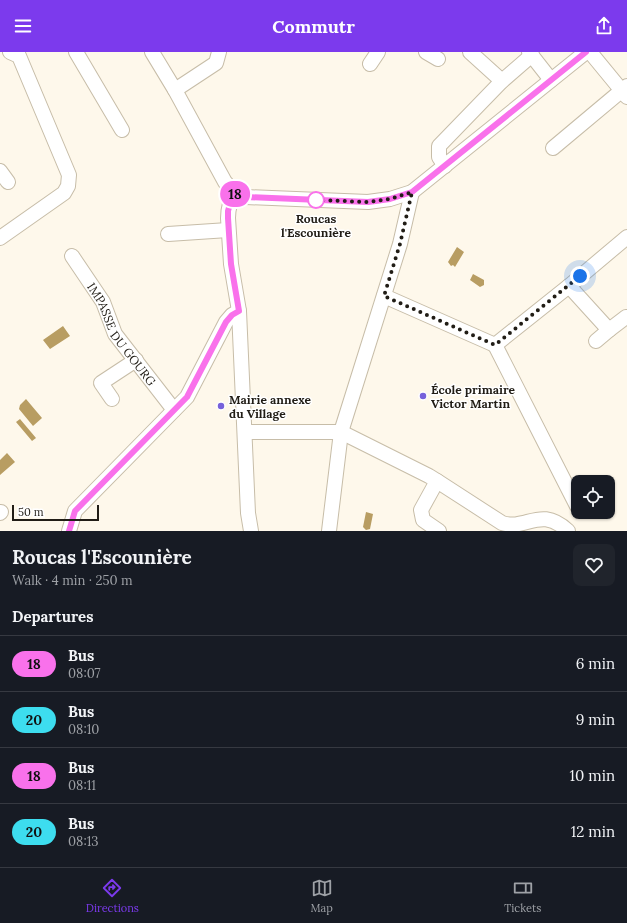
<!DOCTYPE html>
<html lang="en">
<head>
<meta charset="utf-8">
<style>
	:root { --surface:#171b24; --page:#20242c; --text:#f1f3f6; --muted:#9ea1a6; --line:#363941; --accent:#7c3aed }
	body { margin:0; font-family:Lora,serif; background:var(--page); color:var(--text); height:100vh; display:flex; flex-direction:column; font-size:15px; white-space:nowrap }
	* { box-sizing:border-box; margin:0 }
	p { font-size:13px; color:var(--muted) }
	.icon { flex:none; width:22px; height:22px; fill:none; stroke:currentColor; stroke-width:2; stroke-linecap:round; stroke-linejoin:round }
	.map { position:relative; height:479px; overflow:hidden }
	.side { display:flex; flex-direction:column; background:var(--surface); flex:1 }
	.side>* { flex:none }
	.badge { padding:0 8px; border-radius:13px; font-size:14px; line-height:26px }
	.buttons { position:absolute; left:571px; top:423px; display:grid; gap:8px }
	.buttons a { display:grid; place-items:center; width:44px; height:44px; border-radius:8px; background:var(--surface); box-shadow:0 1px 3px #0004; font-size:20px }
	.scale { position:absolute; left:12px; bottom:10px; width:87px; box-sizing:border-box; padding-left:4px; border:2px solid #211d16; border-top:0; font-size:11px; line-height:14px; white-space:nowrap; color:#211d16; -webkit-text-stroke:3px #fff; paint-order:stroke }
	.you { position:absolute; width:20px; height:20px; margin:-10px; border:3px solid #fff; border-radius:50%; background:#1a73e8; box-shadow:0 0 0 6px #1a73e833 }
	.map>.badge { position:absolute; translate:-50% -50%; box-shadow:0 0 0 2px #fff }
	h2 { padding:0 12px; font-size:15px; line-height:36px }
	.round { display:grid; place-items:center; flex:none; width:42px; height:42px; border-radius:8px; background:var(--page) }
	.headline { display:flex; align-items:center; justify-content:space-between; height:68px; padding:0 12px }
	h1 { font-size:19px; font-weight:700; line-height:30px }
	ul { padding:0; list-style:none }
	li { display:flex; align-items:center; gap:12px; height:56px; padding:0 12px; border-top:1px solid var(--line) }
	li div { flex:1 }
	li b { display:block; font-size:15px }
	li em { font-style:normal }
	li .badge { min-width:44px; font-weight:700; text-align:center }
	header { display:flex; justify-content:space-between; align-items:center; height:52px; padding:0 12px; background:var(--accent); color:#fff; font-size:18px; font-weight:700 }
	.dock { display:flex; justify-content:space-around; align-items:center; height:56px; border-top:1px solid var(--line); background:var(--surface); font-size:11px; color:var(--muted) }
	.dock a { display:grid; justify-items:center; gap:2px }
	.dock .active { color:var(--accent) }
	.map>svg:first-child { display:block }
	.water { fill:#b89d62 }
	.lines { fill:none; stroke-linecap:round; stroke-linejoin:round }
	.minor-casing { stroke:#c7bda8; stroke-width:16 }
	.minor { stroke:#fff; stroke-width:14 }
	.line-casing { stroke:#fff; stroke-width:9 }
	.line { stroke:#f971eb; stroke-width:6 }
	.walk { stroke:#211d16; stroke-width:4; stroke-dasharray:0 7.2 }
	.stop-dot { fill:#fff; stroke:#f971eb; stroke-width:2 }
	.poi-dot { fill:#7661db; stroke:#fff; stroke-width:1.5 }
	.labels { text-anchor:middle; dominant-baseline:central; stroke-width:3; stroke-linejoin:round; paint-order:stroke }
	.stop-label { font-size:12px; font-weight:bold; fill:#211d16; stroke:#fff }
	.street-label { font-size:12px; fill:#211d16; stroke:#fff }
	.poi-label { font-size:12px; font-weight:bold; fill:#211d16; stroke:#fff; text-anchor:start }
</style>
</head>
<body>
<header><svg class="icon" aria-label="menu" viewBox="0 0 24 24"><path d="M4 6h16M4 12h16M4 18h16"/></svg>Commutr<svg class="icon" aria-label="share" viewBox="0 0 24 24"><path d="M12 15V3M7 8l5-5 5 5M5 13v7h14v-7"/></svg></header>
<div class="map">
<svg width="627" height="479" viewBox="0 0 627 479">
	<rect width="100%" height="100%" fill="#fef8eb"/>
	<path class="water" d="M 457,195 L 464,200 L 455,215 L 453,213 L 451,214 L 448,210 Z
		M 473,222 L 484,228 L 484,233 L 480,235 L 470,228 Z
		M 63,274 L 70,284 L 50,297 L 43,288 Z
		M 26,347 L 42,366 L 33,374 L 19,357 L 20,353 Z
		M 20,367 L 36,386 L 32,389 L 16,370 Z
		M 7,401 L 15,410 L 0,423 L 0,408 Z
		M 366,460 L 373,462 L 370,477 L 366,478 L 363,475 Z"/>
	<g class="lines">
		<defs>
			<g id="minor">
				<path d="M 76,0 L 122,78"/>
				<path d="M 152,0 L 175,38 L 225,130 L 235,141 L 246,145 L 368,150 L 390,147 L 412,140 L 586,0"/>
				<path d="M 426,0 L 438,7"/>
				<path d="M 470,0 L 502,29"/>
				<path d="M 529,0 L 551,28"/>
				<path d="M 590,0 L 627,45"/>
				<path d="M 370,12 L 378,0"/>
				<path d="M 175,38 L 216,11 L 219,0"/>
				<path d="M 553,96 L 627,34"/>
				<path d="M 445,114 L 439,105 L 439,94 L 502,29 L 532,3"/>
				<path d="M 0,119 L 8,130"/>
				<path d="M 235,141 C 230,149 228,157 228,166 L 231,212 L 239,259 L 248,461 L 251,479"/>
				<path d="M 168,182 L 228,178"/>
				<path d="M 0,186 L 64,141 L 68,134 L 69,123 L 19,4 L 10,0"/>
				<path id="s1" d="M 72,204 L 103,250 L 115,282 L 174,358"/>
				<path d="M 569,234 L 609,278 L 596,289"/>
				<path d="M 384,244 L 495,293"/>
				<path d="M 609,278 L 626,265"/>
				<path d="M 495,293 L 577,454"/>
				<path d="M 495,293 L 569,234 L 627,185"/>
				<path d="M 112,347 L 101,331 L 136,308"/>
				<path d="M 245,380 L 341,380 L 429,424 L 437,429 L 421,458 L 423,468 L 439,479"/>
				<path d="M 437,429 L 502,471 C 527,479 540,453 568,479"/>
				<path d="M 0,461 L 1,460"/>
				<path d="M 69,479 L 75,459 L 187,345 L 226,270 L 232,263 L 239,259"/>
				<path d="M 329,479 L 341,380 L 400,192 L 412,140"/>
			</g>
		</defs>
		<use href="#minor" class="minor-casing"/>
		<use href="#minor" class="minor"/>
	</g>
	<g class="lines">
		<defs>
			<path id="line" d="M 69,479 L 75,459 L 187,345 L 226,270 L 232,263 L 239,259 L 231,212 L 228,166 L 228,159 L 231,148 L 235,141 L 246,145 L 368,150 L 390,147 L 412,140 L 586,0"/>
		</defs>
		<use href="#line" class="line-casing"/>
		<use href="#line" class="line"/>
		<path class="walk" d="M 316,148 L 368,150 L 390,147 L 412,140 L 400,192 L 384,244 L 495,293 L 580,224"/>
	</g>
	<circle class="stop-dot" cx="316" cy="148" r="8"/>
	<g class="poi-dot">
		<circle cx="423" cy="344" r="4"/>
		<circle cx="221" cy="354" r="4"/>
	</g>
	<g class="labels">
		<g class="stop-label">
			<text x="316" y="166">Roucas<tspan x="316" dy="14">l'Escounière</tspan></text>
		</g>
		<g class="street-label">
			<text stroke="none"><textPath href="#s1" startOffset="93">IMPASSE DU GOURG</textPath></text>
		</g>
		<g class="poi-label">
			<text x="431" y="337">École primaire<tspan x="431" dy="14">Victor Martin</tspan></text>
			<text x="229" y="347">Mairie annexe<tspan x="229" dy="14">du Village</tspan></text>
		</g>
	</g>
</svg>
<div class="buttons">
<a><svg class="icon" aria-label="locate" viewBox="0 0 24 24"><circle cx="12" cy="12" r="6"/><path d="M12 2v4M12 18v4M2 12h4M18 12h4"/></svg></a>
</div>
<div class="scale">50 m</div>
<div class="you" style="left:580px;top:224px"></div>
<b class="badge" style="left:235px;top:142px;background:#f971eb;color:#111">18</b>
</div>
<section class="side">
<div class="headline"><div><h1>Roucas l'Escounière</h1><p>Walk · 4 min · 250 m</p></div><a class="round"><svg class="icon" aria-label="heart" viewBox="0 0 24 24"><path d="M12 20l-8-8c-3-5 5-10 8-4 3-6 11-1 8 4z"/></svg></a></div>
<h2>Departures</h2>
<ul>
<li><span class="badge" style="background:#f971eb;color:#111">18</span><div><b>Bus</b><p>08:07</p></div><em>6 min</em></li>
<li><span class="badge" style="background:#3dddef;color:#111">20</span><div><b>Bus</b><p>08:10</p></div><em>9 min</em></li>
<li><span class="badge" style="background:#f971eb;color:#111">18</span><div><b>Bus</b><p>08:11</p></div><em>10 min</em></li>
<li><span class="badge" style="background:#3dddef;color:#111">20</span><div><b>Bus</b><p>08:13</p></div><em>12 min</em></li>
</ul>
</section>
<nav class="dock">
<a class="active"><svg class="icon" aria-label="directions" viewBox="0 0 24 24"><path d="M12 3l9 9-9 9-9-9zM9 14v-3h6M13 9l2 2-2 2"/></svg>Directions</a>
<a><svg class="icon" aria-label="map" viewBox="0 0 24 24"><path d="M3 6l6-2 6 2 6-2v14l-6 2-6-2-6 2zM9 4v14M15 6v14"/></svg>Map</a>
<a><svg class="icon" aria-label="tickets" viewBox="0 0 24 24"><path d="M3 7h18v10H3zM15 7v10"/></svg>Tickets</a>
</nav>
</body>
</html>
